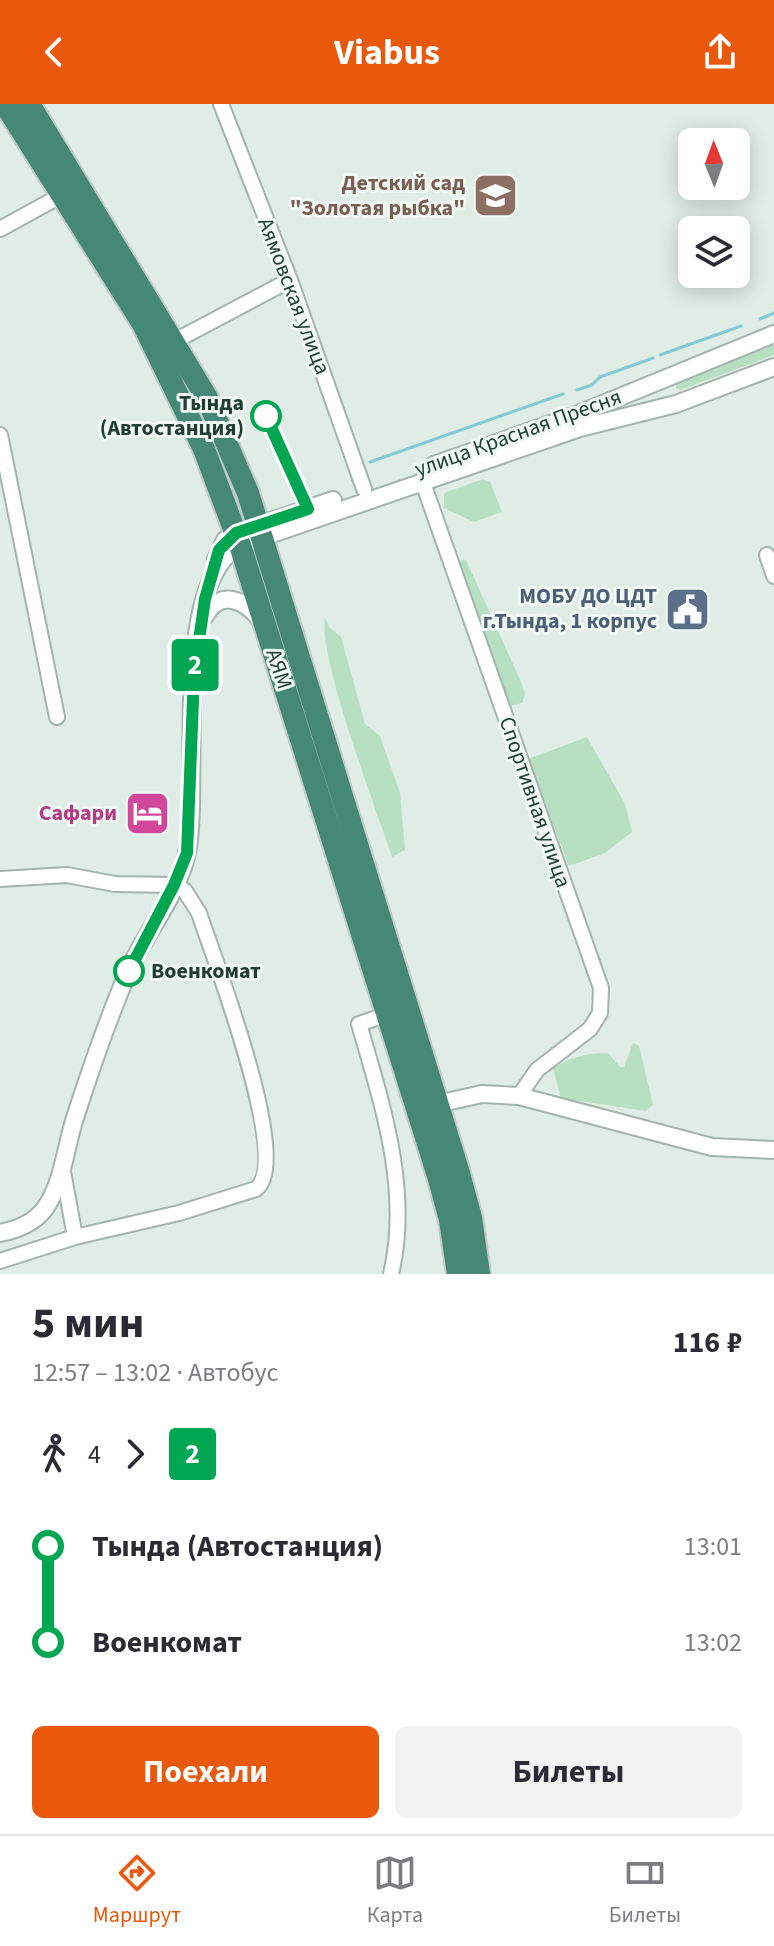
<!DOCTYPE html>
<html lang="ru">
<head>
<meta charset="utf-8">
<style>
	:root { --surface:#fff; --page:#f2f2f3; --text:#2b2b33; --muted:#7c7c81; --line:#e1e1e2; --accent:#ea580c }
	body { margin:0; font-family:"Source Sans 3",sans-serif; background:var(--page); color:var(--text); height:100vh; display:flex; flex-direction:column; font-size:30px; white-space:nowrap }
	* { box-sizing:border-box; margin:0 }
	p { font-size:26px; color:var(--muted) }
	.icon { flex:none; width:44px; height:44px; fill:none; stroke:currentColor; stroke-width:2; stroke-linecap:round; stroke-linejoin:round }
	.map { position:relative; height:1170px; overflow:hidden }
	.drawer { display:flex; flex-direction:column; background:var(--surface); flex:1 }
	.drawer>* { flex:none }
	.badge { padding:0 16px; border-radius:6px; font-size:28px; line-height:52px }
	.needle { width:52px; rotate:359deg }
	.tools { position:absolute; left:678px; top:24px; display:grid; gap:16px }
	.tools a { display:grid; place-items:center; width:72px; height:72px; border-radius:12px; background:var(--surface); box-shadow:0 4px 20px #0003; font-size:40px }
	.map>.badge { position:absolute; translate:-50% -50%; box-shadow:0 0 0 4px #fff }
	.legs { display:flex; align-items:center; gap:12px; height:88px; padding:0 32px; font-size:26px }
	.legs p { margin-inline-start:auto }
	.head { display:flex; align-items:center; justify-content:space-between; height:136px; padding:0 32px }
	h1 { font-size:44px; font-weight:700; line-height:60px }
	.cta { display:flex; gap:16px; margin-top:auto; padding:16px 32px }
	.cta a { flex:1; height:92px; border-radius:12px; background:var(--accent); color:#fff; font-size:32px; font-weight:700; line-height:92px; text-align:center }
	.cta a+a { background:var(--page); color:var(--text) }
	ul { padding:0 32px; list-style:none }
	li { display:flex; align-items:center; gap:28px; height:96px; font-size:30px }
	li i { display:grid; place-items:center; width:12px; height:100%; margin:0 10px; background:currentColor }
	li i::after { content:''; width:20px; height:20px; margin:-10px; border:6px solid; border-radius:50%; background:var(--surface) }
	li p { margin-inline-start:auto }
	li:first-child i { background:linear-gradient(#0000 50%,currentColor 0) }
	li:last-child i { background:linear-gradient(currentColor 50%,#0000 0) }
	header { display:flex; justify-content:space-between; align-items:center; height:104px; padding:0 32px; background:var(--accent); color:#fff; font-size:36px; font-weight:700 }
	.tab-bar { display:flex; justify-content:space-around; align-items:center; height:112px; border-top:2px solid var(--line); background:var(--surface); font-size:22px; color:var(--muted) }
	.tab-bar a { display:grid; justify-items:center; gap:4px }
	.tab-bar .on { color:var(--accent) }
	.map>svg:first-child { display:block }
	.green { fill:#b7dfc1 }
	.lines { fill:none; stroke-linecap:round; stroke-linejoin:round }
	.stream { stroke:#84cad5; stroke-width:3 }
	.minor-casing { stroke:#a2b4ad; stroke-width:18 }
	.tertiary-casing { stroke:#a2b4ad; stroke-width:20 }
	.trunk-casing { stroke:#c0c9c6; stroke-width:26 }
	.minor { stroke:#fff; stroke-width:14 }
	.tertiary { stroke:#fff; stroke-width:16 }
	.trunk { stroke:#468876; stroke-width:22 }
	.line-1-casing { stroke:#fff; stroke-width:18 }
	.line-1 { stroke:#00a651; stroke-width:12 }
	.stop-1-dot { fill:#fff; stroke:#00a651; stroke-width:4 }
	.labels { text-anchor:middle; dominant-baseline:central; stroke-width:6; stroke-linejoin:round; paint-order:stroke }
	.education-label { font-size:22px; font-weight:bold; fill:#785e54; stroke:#f0f8f4; text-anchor:end }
	.street-label { font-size:22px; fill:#1f3d34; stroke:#f0f8f4 }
	.stop-label { font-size:22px; font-weight:bold; fill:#1f3d34; stroke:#f0f8f4; text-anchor:end }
	.service-label { font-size:22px; font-weight:bold; fill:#4e5e75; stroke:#f0f8f4; text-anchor:end }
	.hotel-label { font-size:22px; font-weight:bold; fill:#b23c85; stroke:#f0f8f4; text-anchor:end }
</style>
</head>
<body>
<header><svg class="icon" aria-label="back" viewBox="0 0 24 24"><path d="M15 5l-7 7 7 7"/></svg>Viabus<svg class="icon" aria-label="share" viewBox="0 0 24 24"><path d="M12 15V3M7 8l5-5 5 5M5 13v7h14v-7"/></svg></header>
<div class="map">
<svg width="774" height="1170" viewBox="0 0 774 1170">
	<rect width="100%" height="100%" fill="#e0ece6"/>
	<path class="green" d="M 774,241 L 774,251 L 680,286 L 676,284 L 676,279 Z
		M 483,375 L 490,378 L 502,408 L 474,418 L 444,404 L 444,389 Z
		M 466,456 L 521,578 L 525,590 L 522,599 L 510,602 L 458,457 Z
		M 325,513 L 329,523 L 341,533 L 365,620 L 380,632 L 400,689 L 405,746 L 392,753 C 376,704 318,554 325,513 Z
		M 587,633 L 625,700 L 632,728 L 605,749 L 569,762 L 528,655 Z
		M 633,939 L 639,942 L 653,1001 L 646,1007 L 561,994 L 553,964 C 572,953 586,949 608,949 L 620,963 L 624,963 Z"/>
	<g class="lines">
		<path class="stream" d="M 760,215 L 774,209
			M 660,251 L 741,222
			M 577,286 L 592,281 L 600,273 L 653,254
			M 370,358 L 563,290"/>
		<defs>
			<path id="minor" d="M 221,0 L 290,176 L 364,385
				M 0,125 L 62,91
				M 173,238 L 290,176
				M 0,331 L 57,613
				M 422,376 L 601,884 L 600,909 L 590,925 L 537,966 L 519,992
				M 767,451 L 774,472
				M 0,775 L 67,771 L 115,780 L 174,781 L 185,787 L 199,809 C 213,852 293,1057 256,1085 L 179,1109 L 75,1133 L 0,1157
				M 385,911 L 359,920 C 382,1000 411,1086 391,1170
				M 62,1062 L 75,1133"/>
			<path id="tertiary" d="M 434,361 L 576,311 L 774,230
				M 216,455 L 225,436 L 236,429 L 333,396
				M 205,512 C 220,484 246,496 261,517
				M 437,1000 L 482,990 L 519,992 L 712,1043 L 774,1046
				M 0,1129 C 21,1125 39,1117 49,1098 C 63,1074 66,1043 74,1017 C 90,967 107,917 128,868 C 145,829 178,791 187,749 C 201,677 170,480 240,441 L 580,324 L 676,300 L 774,263"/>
			<path id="trunk" d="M 5,0 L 143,220 L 204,345 L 240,441 L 439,1075 L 450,1116 L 458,1170
				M 29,0 L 207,294 L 248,389 L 458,1066 L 471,1114 L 479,1170"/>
		</defs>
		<use href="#minor" class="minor-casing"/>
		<use href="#tertiary" class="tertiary-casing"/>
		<use href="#trunk" class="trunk-casing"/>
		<use href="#minor" class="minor"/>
		<use href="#tertiary" class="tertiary"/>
		<use href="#trunk" class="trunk"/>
	</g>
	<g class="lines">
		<defs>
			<path id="line-1" d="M 129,867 L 174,781 L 187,749 L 194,570 L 205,495 L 219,446 L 236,429 L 308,405 L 266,312"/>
		</defs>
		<use href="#line-1" class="line-1-casing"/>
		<use href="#line-1" class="line-1"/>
	</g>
	<defs>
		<symbol id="school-square" viewBox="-11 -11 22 22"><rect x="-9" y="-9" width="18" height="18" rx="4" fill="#8d6e63" stroke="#f0f8f4"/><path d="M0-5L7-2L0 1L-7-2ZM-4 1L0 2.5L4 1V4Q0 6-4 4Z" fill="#fff"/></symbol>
		<symbol id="civic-square" viewBox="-11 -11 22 22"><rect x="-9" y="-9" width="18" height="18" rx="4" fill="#5c6f8a" stroke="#f0f8f4"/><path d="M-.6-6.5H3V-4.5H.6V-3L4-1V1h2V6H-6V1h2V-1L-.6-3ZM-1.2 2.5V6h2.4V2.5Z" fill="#fff"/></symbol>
		<symbol id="hotel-square" viewBox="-11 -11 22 22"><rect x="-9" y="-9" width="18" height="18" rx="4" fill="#d1479c" stroke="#f0f8f4"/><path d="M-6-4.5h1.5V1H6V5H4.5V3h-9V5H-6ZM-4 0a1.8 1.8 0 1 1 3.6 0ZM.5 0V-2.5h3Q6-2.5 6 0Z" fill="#fff"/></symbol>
	</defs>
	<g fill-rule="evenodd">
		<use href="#school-square" x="470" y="66" width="51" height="51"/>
		<use href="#civic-square" x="662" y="480" width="51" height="51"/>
		<use href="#hotel-square" x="122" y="684" width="51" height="51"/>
	</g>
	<g class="stop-1-dot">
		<circle cx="266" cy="312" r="14"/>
		<circle cx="129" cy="867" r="14"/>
	</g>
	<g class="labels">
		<g class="education-label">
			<text x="465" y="79">Детский сад<tspan x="465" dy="25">"Золотая рыбка"</tspan></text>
		</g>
		<g class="street-label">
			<text transform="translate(294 192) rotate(69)">Аямовская улица</text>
			<text transform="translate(518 329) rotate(-20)">улица Красная Пресня</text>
			<text transform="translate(279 565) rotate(72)">АЯМ</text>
			<text transform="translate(535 698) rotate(71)">Спортивная улица</text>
		</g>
		<g class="stop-label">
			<text x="244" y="299">Тында<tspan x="244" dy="25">(Автостанция)</tspan></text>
			<text x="151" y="867" text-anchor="start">Военкомат</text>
		</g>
		<g class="service-label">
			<text x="657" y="492">МОБУ ДО ЦДТ<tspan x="657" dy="25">г.Тында, 1 корпус</tspan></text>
		</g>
		<g class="hotel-label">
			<text x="117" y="709">Сафари</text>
		</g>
	</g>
</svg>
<div class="tools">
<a><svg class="needle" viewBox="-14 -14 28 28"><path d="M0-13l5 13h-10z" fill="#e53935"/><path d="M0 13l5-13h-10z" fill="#7c7c81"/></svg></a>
<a><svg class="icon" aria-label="layers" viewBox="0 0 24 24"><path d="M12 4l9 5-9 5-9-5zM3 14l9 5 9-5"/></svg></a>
</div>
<b class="badge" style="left:195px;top:561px;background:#00a651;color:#fff">2</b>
</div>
<section class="drawer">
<div class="head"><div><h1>5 мин</h1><p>12:57 – 13:02 · Автобус</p></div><b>116 ₽</b></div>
<div class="legs"><svg class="icon" aria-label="walk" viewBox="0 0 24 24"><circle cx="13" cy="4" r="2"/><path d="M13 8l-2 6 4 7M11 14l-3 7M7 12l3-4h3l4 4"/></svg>4<svg class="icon" aria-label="forward" viewBox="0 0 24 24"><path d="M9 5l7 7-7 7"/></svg><b class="badge" style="background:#00a651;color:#fff">2</b></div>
<ul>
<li><i style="color:#00a651"></i><b>Тында (Автостанция)</b><p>13:01</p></li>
<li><i style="color:#00a651"></i><b>Военкомат</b><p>13:02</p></li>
</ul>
<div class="cta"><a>Поехали</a><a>Билеты</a></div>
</section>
<nav class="tab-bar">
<a class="on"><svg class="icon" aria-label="directions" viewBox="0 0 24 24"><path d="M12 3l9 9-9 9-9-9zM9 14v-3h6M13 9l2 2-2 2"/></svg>Маршрут</a>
<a><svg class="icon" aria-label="map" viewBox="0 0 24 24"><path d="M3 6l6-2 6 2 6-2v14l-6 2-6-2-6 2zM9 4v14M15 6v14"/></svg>Карта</a>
<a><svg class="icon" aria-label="tickets" viewBox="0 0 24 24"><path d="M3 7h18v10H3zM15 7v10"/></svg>Билеты</a>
</nav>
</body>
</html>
